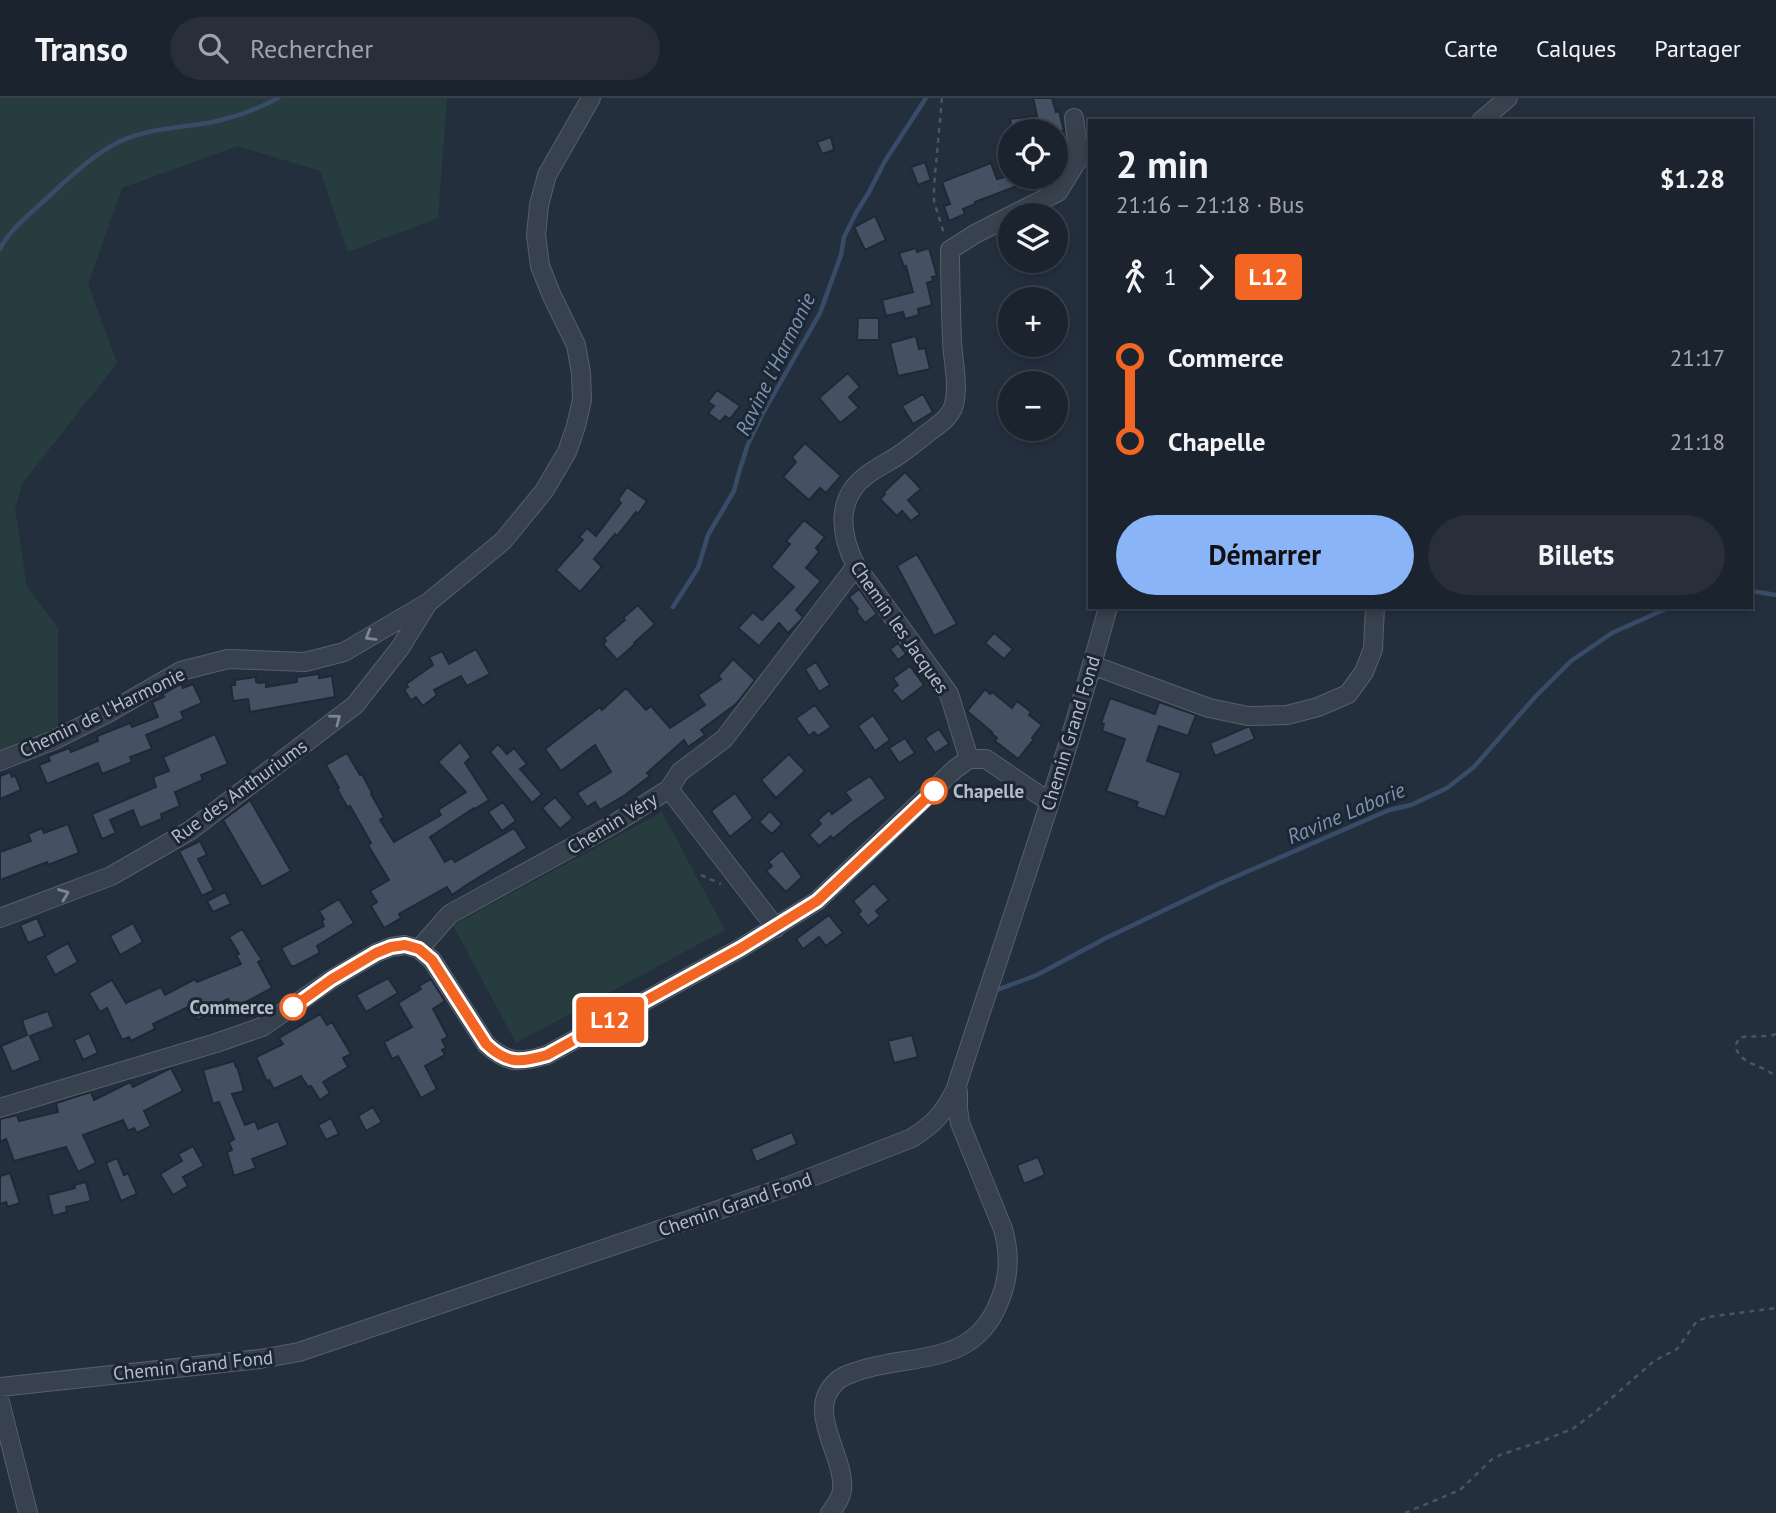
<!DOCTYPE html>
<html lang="fr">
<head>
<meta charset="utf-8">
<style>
	:root { --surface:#1b232e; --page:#282f3a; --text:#f1f3f6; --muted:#a0a4aa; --line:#39404a; --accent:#8ab4f8 }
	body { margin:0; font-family:"PT Sans",sans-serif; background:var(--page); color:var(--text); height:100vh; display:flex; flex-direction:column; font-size:26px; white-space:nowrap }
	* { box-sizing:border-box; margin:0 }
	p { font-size:23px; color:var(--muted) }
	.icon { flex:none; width:38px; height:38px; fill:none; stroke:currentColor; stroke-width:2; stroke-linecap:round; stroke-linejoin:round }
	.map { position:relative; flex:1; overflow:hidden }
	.drawer { position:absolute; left:1088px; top:21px; width:665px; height:490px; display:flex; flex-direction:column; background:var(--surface); border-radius:0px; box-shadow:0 4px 10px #0003,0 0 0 2px var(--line) }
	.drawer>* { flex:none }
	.badge { padding:0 14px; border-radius:5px; font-size:24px; line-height:46px }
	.fabs { position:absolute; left:998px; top:21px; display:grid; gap:14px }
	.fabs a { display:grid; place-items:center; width:70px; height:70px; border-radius:50%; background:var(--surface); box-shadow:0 4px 10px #0003,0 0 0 2px var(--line); font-size:35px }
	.map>.badge { position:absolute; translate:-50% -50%; box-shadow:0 0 0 4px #fff }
	.legs { display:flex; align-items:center; gap:10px; height:77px; padding:0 28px; font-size:23px }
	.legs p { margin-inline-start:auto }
	.head { display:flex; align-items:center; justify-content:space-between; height:119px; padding:0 28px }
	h1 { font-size:38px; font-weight:800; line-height:52px }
	.button { display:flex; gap:14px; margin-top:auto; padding:14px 28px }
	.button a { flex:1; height:80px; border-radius:42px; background:var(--accent); color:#111; font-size:28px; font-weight:800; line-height:80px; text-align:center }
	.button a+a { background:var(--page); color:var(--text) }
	ul { padding:0 28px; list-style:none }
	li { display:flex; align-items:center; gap:24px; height:84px; font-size:26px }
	li i { display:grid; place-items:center; width:10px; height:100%; margin:0 9px; background:currentColor }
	li i::after { content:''; width:18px; height:18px; margin:-9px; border:5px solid; border-radius:50%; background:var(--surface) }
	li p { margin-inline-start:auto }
	li:first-child i { background:linear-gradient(#0000 50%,currentColor 0) }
	li:last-child i { background:linear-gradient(currentColor 50%,#0000 0) }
	header { display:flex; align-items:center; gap:42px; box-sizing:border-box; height:98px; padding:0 35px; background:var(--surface); border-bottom:2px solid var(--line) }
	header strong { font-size:33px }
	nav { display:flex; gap:38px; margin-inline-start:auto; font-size:24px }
	.search { width:490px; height:63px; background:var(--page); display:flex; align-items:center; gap:18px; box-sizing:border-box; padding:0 24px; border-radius:38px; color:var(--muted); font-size:26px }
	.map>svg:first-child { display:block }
	.green { fill:#263c3f }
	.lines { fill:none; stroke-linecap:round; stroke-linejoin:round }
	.stream { stroke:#394c67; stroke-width:4.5 }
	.building { fill:#455162; stroke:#1f2835; stroke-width:2 }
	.minor-casing { stroke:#565f6c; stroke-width:20 }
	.path { stroke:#44595c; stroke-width:2.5; stroke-dasharray:5 5; stroke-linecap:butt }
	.minor { stroke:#38414e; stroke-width:18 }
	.oneway { stroke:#7c8592 }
	.line-1-casing { stroke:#fff; stroke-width:16 }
	.line-1 { stroke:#f26522; stroke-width:10 }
	.stop-1-dot { fill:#fff; stroke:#f26522; stroke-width:3.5 }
	.labels { text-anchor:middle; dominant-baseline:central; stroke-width:6; stroke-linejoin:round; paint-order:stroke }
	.street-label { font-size:19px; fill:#b4bcc9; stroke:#1d2633 }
	.stop-label { font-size:19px; font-weight:bold; fill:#b4bcc9; stroke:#1d2633; text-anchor:start }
	.water-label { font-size:21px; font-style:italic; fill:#7c92b1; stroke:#1d2633 }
</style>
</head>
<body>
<header>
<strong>Transo</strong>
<div class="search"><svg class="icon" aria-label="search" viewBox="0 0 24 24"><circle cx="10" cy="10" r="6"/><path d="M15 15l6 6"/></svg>Rechercher</div>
<nav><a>Carte</a><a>Calques</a><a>Partager</a></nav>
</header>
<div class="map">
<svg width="1776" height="1415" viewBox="0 0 1776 1415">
	<rect width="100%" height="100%" fill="#242f3e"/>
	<path class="green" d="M 0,0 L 447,0 L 438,120 L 348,154 L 320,73 L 238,48 L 122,90 L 88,186 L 117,265 L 22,386 L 15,411 L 27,489 L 58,530 L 58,635 L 0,658 Z
		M 662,714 L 725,832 L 516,945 L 453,827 Z"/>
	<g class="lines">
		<path class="stream" d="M 0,151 C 10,131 30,116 47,100 C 68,81 92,57 119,44 C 148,30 181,30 213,24 C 235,19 258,11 278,0
			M 1752,493 L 1776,497
			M 673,509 L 698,470 L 708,437 L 734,393 L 740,371 L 748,346 L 763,315 L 820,215 L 841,157 L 844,139 L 856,115 L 869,94 L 885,63 L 926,0
			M 994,893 L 1037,877 L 1106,840 L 1221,785 L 1389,712 L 1411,707 L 1447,690 L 1474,669 L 1536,598 L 1571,563 L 1612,535 L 1670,509"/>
	</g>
	<path class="building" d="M 1033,0 L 1052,0 L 1056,14 L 1059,13 L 1064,33 L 1012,33 L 1010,21 L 1037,18 Z
		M 831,39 L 834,52 L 822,56 L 817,44 Z
		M 925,64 L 931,82 L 918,87 L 911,69 Z
		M 991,65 L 997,81 L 1004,79 L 1014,79 L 1017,88 L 975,104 L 975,106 L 963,111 L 965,116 L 949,123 L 944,108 L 950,106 L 942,84 Z
		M 875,118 L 886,142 L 865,152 L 854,129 Z
		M 916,150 L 917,154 L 929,150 L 937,178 L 932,179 L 933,183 L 927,185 L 932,207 L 918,211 L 919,217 L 905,221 L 903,214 L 886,218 L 882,202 L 913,194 L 906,168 L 904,169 L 899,155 Z
		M 858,220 L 879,220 L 879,242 L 857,242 Z
		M 916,238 L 919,251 L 925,250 L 930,271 L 898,278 L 890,245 Z
		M 848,275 L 860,289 L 849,299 L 859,310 L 840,325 L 819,300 Z
		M 717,292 L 740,308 L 730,321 L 725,318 L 720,324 L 708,315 L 714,308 L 708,304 Z
		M 923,296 L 933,314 L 913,326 L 902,308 Z
		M 805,345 L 841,378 L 826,395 L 820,390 L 809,402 L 783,379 L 796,364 L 792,359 Z
		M 905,374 L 921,391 L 908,402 L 920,416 L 911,423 L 902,413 L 897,418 L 880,401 L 885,396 L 884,394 Z
		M 627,389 L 647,403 L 638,416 L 636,414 L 617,438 L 615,436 L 594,461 L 602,469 L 580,494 L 556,472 L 583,442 L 579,439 L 587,430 L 596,438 L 621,405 L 618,402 Z
		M 804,422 L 825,439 L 816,450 L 819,454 L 806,470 L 821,483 L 796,512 L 803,519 L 800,523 L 788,535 L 779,525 L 759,548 L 738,530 L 753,514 L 762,522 L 794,489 L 771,469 L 790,446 L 786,443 Z
		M 917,456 L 957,526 L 934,538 L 897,468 Z
		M 859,491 L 877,516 L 865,525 L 856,513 L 858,511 L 849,499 Z
		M 638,507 L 655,526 L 634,545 L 635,546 L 617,562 L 603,546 L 606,543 L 604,540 L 625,522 L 623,520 Z
		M 994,535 L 1013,551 L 1004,561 L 985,545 Z
		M 898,545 L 906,556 L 898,562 L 890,551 Z
		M 476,551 L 490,576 L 467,588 L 461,578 L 434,592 L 437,597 L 423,608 L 416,599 L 411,602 L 404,592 L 408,589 L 406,586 L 433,567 L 429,559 L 442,553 L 449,566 Z
		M 733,561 L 755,582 L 736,606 L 701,632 L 705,637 L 688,649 L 684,642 L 647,675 L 650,678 L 625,697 L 600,712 L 595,704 L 587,709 L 577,695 L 611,674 L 595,647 L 561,673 L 545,651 L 600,609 L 602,612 L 626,590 L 646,612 L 651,608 L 670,630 L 705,607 L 698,597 L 721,581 L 718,578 Z
		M 816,564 L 830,587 L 819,594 L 805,571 Z
		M 910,568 L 924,587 L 902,604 L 892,592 L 898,587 L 893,580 Z
		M 319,576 L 319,580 L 332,578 L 335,599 L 250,614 L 248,601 L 233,603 L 231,587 L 235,587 L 235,582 L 256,579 L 256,584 L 259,585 L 266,584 L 266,589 L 297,584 L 297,579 Z
		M 181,586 L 183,590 L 193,586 L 202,605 L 181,614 L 184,621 L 146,637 L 152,651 L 130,659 L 132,664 L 102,676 L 98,665 L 47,686 L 39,667 L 50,663 L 48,658 L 69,650 L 71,654 L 98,643 L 97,638 L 130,625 L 132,629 L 158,619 L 152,604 L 164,599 L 163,596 Z
		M 985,591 L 990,596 L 992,594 L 1012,610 L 1017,603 L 1031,614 L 1029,617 L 1042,627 L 1032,640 L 1034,641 L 1018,661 L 995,643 L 997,640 L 991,635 L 992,634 L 967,613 Z
		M 1110,600 L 1155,616 L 1159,604 L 1196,617 L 1188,638 L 1159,628 L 1147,663 L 1181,675 L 1165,719 L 1136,709 L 1138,704 L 1106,693 L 1125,641 L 1102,633 L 1104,626 L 1101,625 Z
		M 815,607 L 831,629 L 818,638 L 814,634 L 809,638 L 796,620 Z
		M 873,617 L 890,642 L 875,653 L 858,628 Z
		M 1247,629 L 1250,629 L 1255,641 L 1215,658 L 1210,645 Z
		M 939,631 L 949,646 L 935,655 L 925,640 Z
		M 215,636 L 228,666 L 201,677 L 203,682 L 175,694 L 180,708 L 161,716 L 162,721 L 140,730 L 133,712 L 110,722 L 116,735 L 102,741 L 92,716 L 156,689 L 153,679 L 169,673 L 163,659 Z
		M 905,640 L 915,655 L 899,665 L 889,650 Z
		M 460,644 L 471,659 L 465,665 L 489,702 L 475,711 L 474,710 L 430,739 L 445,764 L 452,760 L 455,764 L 514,730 L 527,750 L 468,786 L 452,797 L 447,789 L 399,816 L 401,820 L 384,830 L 371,808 L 377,804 L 370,793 L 389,782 L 368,747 L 371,745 L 350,708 L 348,710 L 337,691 L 339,690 L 326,667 L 347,655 L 360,677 L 362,676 L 372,695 L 371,696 L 384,719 L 380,722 L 394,744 L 441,717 L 438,712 L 466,694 L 438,664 Z
		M 498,646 L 507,656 L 514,650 L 527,666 L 520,671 L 542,696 L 532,705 L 490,654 Z
		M 789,656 L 805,673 L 776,700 L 761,682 Z
		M 10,674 L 12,679 L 15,677 L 21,692 L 0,701 L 0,678 Z
		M 870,678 L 886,700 L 852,725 L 833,741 L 831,738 L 819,748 L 809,737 L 821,726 L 818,722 L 829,712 L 832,716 L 851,702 L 845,694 Z
		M 735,695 L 753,720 L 730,739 L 711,713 Z
		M 555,699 L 573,720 L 560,731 L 542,710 Z
		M 250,702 L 291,773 L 262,789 L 223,722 Z
		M 503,704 L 516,723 L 502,733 L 488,714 Z
		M 770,713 L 782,726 L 772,736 L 759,724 Z
		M 68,726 L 79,755 L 48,767 L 47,764 L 0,782 L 0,754 L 31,743 L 28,736 L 42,730 L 44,735 Z
		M 200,743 L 207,757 L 198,761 L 214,792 L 202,798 L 179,753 Z
		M 782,752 L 802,779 L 786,794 L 766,773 L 772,768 L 768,764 Z
		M 874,785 L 889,802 L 876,813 L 880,818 L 868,828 L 858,816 L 861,813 L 853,803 Z
		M 225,794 L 231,806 L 213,814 L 207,803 Z
		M 339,801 L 354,825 L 317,848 L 320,855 L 295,868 L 291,868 L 281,850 L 324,828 L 322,823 L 324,821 L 319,813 Z
		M 829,817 L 843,835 L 826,848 L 819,839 L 803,851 L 796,841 Z
		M 37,820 L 45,838 L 28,845 L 20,827 Z
		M 133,825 L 143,844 L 120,857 L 110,838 Z
		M 242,831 L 262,862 L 258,864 L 272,890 L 246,904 L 233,909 L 231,904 L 230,904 L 228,901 L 219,905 L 221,909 L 197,922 L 190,908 L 153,926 L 155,931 L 131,943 L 129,939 L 122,942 L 107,910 L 100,914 L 89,895 L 112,882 L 126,905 L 161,889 L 165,897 L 195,881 L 197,884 L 241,866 L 236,857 L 239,856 L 229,839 Z
		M 68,845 L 78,864 L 55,877 L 45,858 Z
		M 388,880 L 398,895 L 366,914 L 356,897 Z
		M 431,881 L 445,903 L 433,911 L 448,939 L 442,942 L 446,950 L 442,952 L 445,957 L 425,968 L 437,991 L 421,1000 L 398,958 L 392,961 L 384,944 L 412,929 L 398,905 L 421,891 L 419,888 Z
		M 48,913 L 54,929 L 30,938 L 41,962 L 12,974 L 1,948 L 27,937 L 22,922 Z
		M 320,916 L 327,927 L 332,924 L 351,956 L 343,960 L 348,969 L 323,984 L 330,995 L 320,1002 L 311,988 L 308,989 L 301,978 L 274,991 L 269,982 L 267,984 L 256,959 L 283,946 L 279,940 Z
		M 89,935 L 98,955 L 83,962 L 74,942 Z
		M 912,937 L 918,959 L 894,965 L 888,943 Z
		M 234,963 L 236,969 L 237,968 L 244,993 L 232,996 L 245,1027 L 255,1023 L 258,1031 L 278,1023 L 288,1047 L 252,1061 L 256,1070 L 234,1078 L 227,1054 L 232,1052 L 229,1044 L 234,1041 L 219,1004 L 213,1006 L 203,972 Z
		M 171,970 L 183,993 L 144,1013 L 151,1028 L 137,1035 L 134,1030 L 128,1033 L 123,1022 L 83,1037 L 96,1065 L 78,1074 L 66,1049 L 14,1063 L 6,1041 L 0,1044 L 0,1021 L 17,1017 L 19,1023 L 58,1014 L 56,1005 L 91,994 L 94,1002 L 130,984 L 133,989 Z
		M 373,1009 L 382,1024 L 366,1033 L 358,1018 Z
		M 331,1020 L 339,1036 L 326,1042 L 318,1027 Z
		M 792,1034 L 797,1046 L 756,1064 L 751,1051 Z
		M 193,1048 L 204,1068 L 183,1079 L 188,1088 L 173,1097 L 160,1076 L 182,1063 L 178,1056 Z
		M 1038,1059 L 1045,1077 L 1024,1086 L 1017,1067 Z
		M 117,1060 L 124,1077 L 128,1075 L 137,1096 L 121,1103 L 106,1065 Z
		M 10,1075 L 20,1105 L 8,1109 L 6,1104 L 0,1106 L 0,1078 Z
		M 86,1084 L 91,1103 L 66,1109 L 67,1114 L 53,1118 L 48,1097 L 75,1090 L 74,1087 Z"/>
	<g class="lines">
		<defs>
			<path id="minor" d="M 1481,23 L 1508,0
				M 1012,117 L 1058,94 L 1079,60 L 1074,20
				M 1092,567 L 1209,610 L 1248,618 L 1287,617 L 1318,609 L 1348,596 L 1364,574 L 1373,551 L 1375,509
				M 969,661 L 949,596 L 856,468 C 840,437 835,400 867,377 C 877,369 889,364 899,357 C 909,350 919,342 929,334 C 938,327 950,320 954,307 C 959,287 953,264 952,243 C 951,213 950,182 950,152 L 975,136 L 1010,118
				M 0,663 L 54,642 L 108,615 L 181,573 L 228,561 L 305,564 L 344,554 L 429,504 L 503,443 L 544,393 L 567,354 L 576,328 L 582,302 L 581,275 L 576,247 L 552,198 L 540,168 L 536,137 L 539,107 L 547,77 L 591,0
				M 669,691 L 776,830
				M 0,820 L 111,778 L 191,732 L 355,607 L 400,550 L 428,505
				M 419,851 L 450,816 L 614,726 L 669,691 L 680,674 L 724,641 L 856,468
				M 0,1010 L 216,945 L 262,929 L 332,881 L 376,855 L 391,849 L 405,847 L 419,851 L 432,862 L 486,946 C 508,966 519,965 547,957 L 741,850 L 817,803 L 955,671 L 969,661 L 986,661 L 1042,699 L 1050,701
				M 0,1289 L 260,1261 L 299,1254 L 786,1089 L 912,1040 C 935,1025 942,1017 955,993 C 1007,832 1064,672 1108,509
				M 0,1304 L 28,1415
				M 830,1415 C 835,1408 841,1401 842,1392 C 846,1359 805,1314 835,1285 C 841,1278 850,1276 858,1273 C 912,1255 974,1269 999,1204 C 1009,1181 1010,1155 1003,1131 L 960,1025 L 958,1011 L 958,993 L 955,993"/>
		</defs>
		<use href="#minor" class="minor-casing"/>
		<path class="path" d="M 942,0 L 934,88 L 934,103 L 944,136
			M 701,777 L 721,786
			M 1776,936 L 1770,938 L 1740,939 L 1735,948 C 1741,968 1763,966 1776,979
			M 1405,1415 L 1460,1392 L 1491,1362 L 1500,1357 L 1545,1342 L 1574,1330 L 1599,1311 L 1654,1263 L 1677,1251 L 1697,1223 L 1708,1219 L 1776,1210"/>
		<use href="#minor" class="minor"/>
	</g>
	<defs><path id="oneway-chevron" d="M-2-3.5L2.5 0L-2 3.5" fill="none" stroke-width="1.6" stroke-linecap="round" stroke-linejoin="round" transform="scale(1.75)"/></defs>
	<g class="oneway">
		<use href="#oneway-chevron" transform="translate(370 538) rotate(149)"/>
		<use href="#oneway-chevron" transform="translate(336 621) rotate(-37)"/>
		<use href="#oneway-chevron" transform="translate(64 796) rotate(-21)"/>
	</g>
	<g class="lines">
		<defs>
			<path id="line-1" d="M 293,909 L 332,881 L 376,855 L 391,849 L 405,847 L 419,851 L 432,862 L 486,946 C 507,966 520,965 547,957 L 741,850 L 817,803 L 934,693"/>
		</defs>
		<use href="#line-1" class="line-1-casing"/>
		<use href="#line-1" class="line-1"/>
	</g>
	<g class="stop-1-dot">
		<circle cx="934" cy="693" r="12"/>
		<circle cx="293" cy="909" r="12"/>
	</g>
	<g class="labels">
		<g class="street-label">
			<text transform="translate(900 529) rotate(55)">Chemin les Jacques</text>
			<text transform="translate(102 614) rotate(-26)">Chemin de l'Harmonie</text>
			<text transform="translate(1070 635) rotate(-73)">Chemin Grand Fond</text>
			<text transform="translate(239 693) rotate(-36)">Rue des Anthuriums</text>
			<text transform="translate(612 725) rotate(-31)">Chemin Véry</text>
			<text transform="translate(735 1106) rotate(-19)">Chemin Grand Fond</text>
			<text transform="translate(193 1267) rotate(-6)">Chemin Grand Fond</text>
		</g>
		<g class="stop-label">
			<text x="953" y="693">Chapelle</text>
			<text x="274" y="909" text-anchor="end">Commerce</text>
		</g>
		<g class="water-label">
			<text transform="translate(775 266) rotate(-64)">Ravine l'Harmonie</text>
			<text transform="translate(1346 715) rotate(-23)">Ravine Laborie</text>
		</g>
	</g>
</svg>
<div class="fabs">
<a><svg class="icon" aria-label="locate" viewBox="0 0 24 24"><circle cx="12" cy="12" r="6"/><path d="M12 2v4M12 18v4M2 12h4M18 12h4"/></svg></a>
<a><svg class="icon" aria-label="layers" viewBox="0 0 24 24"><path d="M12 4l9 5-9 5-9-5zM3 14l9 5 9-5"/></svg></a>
<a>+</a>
<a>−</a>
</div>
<b class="badge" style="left:610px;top:922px;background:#f26522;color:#fff">L12</b>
<section class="drawer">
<div class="head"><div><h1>2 min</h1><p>21:16 – 21:18 · Bus</p></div><b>$1.28</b></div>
<div class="legs"><svg class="icon" aria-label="walk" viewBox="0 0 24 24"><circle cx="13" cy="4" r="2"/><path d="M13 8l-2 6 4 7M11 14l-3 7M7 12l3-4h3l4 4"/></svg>1<svg class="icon" aria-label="forward" viewBox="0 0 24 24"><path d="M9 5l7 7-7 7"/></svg><b class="badge" style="background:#f26522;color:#fff">L12</b></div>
<ul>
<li><i style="color:#f26522"></i><b>Commerce</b><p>21:17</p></li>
<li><i style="color:#f26522"></i><b>Chapelle</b><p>21:18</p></li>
</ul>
<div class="button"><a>Démarrer</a><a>Billets</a></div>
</section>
</div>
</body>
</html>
